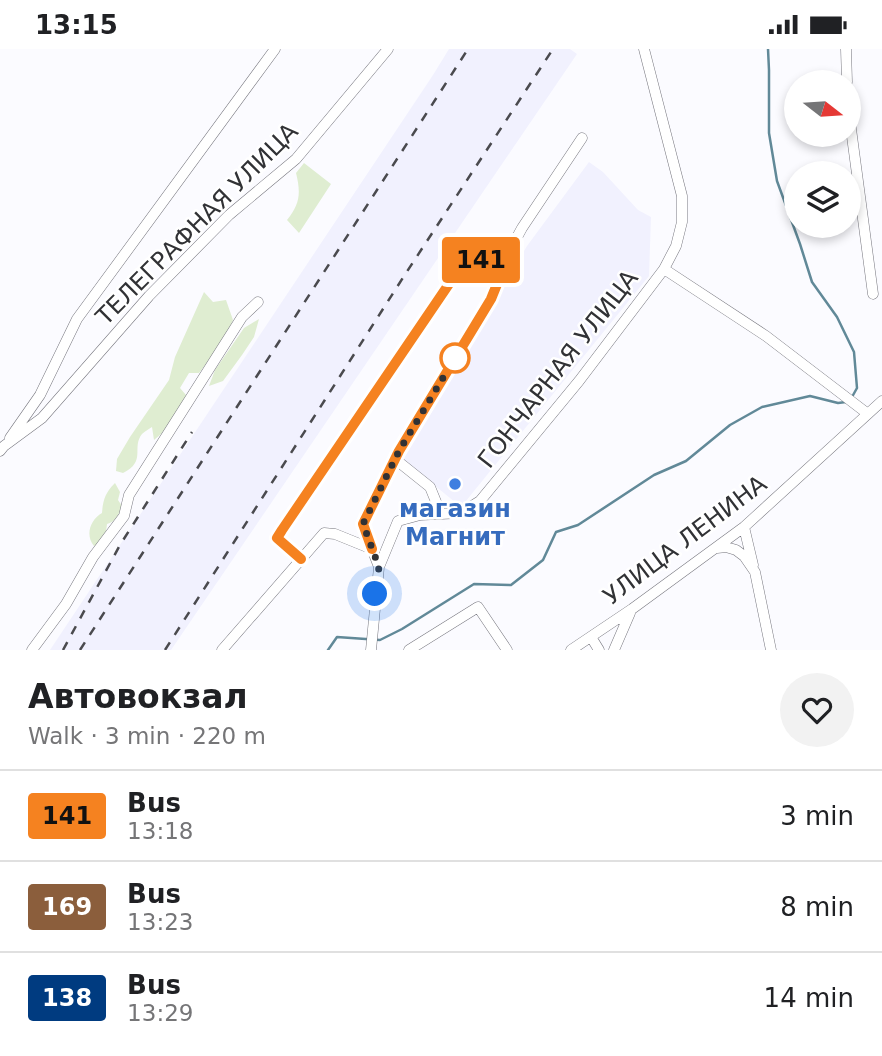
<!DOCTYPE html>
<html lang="en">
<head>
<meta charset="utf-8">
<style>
	:root { --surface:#fff; --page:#f2f2f2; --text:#202124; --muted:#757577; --line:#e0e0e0 }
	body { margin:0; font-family:"DejaVu Sans",sans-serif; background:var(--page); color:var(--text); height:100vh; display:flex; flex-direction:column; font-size:26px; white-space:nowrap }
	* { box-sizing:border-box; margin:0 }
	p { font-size:23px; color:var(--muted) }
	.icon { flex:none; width:38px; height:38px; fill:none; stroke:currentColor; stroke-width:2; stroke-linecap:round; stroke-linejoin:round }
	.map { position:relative; height:601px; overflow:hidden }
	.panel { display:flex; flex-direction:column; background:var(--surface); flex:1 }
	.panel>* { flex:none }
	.badge { padding:0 14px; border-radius:5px; font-size:24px; line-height:46px }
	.needle { width:46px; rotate:107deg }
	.tools { position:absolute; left:784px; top:21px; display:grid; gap:14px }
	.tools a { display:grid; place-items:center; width:77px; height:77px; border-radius:50%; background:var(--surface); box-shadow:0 4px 10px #0003; font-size:35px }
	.you { position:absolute; width:35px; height:35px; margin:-18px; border:5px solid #fff; border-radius:50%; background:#1a73e8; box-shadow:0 0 0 10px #1a73e833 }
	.map>.badge { position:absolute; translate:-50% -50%; box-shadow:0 0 0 4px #fff }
	.round { display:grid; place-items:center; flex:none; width:74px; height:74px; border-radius:37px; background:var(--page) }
	.head { display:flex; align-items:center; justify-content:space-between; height:119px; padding:0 28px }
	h1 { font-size:33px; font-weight:600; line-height:52px }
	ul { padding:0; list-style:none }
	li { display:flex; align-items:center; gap:21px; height:91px; padding:0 28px; border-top:2px solid var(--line) }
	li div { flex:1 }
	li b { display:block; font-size:26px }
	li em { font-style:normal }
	li .badge { min-width:77px; font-weight:700; text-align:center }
	.status { display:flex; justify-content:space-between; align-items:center; height:49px; padding:0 35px; background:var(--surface); direction:ltr }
	.status svg { height:19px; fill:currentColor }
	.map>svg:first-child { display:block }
	.built { fill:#f1f1fe }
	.green { fill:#dfedd1 }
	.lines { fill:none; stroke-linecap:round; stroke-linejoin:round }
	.stream { stroke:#618998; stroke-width:2.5 }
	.minor-casing { stroke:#76767e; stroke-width:11 }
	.minor { stroke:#fff; stroke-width:10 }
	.rail { stroke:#4a4a4e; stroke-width:2.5; stroke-dasharray:9 9; stroke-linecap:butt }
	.line-casing { stroke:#fff; stroke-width:16 }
	.line { stroke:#f58220; stroke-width:10 }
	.walk { stroke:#313235; stroke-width:7; stroke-dasharray:0 12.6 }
	.stop-dot { fill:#fff; stroke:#f58220; stroke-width:3.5 }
	.shop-dot { fill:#3f7fe0; stroke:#fff; stroke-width:2.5 }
	.labels { text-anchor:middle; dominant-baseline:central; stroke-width:5; stroke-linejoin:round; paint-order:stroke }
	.street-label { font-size:24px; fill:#313235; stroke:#fff }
	.shop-label { font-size:24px; font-weight:bold; fill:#366cbe; stroke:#fff }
</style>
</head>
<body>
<div class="status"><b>13:15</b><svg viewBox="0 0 49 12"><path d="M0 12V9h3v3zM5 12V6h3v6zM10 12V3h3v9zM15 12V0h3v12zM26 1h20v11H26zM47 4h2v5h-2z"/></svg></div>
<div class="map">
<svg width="882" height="601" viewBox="0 0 882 601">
	<rect width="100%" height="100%" fill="#fbfbff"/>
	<path class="built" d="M 449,0 L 570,0 L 577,5 L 171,601 L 50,601 L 433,26 Z
		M 589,113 L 603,123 L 638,161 L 651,168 L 649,227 L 461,458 L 401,409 L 527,197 Z"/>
	<path class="green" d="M 304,114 L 331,135 L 299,184 L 287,171 C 300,155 301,144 296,124 Z
		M 204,243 L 213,253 L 226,251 L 233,271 L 224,292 L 199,324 L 189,324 L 180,339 L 186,346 C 178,364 170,379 154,391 L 152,378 C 149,380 145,382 142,385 C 131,399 147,412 123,424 L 116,422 L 117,410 L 130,388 L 169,331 L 175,308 Z
		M 259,270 L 254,288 L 242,306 L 223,332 L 209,337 L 215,321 L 244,279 Z
		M 115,434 L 120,443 L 118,451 L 122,457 C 119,465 116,473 107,475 C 106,484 104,494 94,497 C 85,486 90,471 102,464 C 103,451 105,444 115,434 Z"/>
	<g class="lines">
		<path class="stream" d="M 768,0 L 769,21 L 769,84 L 777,132 L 800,195 L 812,233 L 837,268 L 854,303 L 857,339 L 852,348
			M 328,601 L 337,588 L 380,591 L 402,580 L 474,535 L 511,536 L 543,511 L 556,483 L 578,476 L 654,426 L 686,412 L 730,376 L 762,358 L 810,347 L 838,354 L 846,353"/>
		<defs>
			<path id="minor" d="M 846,0 L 847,33
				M 849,65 L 873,245
				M 664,220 L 766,287 L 868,365
				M 10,389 L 40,346 L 77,270 L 275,0
				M 0,402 L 4,397 L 42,369 L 149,247 L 229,166 L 296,110 L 388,0
				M 395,410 L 430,438 L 441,465
				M 744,478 L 753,516
				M 717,499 L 726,498 L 736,501 L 744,507 L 755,523 L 771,601
				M 372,500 L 363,475 L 399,402 L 491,250 L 509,203 L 522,179 L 582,89
				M 301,510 L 277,489 L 282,481 L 451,232 L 476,213 L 512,196
				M 591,588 L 599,601
				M 32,601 L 66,555 L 93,508 L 124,467 L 129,446 L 242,268 L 258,253
				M 222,601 L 324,484 L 335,485 L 372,500 L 379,518
				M 371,601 L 379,518 L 398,472 L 420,466 L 461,464 L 480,452 L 579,332 L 664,220 L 676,197 L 682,173 L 682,147 L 644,0
				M 409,601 L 478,558 L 507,601
				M 571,601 L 632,560 L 744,478 L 882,352
				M 614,601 L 630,564"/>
		</defs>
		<use href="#minor" class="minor-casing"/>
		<use href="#minor" class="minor"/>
		<path class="rail" d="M 63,601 L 120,496 L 192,383
			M 80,601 L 468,0
			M 165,601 L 406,224 L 553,0"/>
	</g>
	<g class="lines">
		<defs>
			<path id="line" d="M 301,510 L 277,489 L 282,481 L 451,232 L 476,214 L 513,196 L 491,250 L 399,402 L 363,475 L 372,500"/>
		</defs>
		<use href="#line" class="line-casing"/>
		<use href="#line" class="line"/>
		<path class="walk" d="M 375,545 L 379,518 L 363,475 L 399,402 L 455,309"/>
	</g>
	<circle class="stop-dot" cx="455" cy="309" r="14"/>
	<circle class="shop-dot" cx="455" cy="435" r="7"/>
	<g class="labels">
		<g class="street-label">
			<text transform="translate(197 175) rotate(-45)">ТЕЛЕГРАФНАЯ УЛИЦА</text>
			<text transform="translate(558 320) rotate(-52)">ГОНЧАРНАЯ УЛИЦА</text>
			<text transform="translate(685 491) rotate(-37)">УЛИЦА ЛЕНИНА</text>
		</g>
		<g class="shop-label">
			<text x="455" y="460">магазин<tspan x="455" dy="28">Магнит</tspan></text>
		</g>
	</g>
</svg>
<div class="tools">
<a><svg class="needle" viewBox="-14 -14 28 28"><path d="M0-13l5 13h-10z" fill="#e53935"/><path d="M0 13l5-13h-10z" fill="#757577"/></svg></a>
<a><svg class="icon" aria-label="layers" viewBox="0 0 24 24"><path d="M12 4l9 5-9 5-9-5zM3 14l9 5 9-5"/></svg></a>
</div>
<div class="you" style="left:375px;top:545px"></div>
<b class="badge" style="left:481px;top:211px;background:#f58220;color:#111">141</b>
</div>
<section class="panel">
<div class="head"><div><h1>Автовокзал</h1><p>Walk · 3 min · 220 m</p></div><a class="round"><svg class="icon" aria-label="heart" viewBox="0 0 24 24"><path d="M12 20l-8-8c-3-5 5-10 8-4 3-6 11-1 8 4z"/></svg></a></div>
<ul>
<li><span class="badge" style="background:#f58220;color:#111">141</span><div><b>Bus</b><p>13:18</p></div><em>3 min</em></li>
<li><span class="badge" style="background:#8b5e3c;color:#fff">169</span><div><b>Bus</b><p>13:23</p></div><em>8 min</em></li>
<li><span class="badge" style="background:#003b80;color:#fff">138</span><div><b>Bus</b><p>13:29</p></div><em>14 min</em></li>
</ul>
</section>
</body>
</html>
